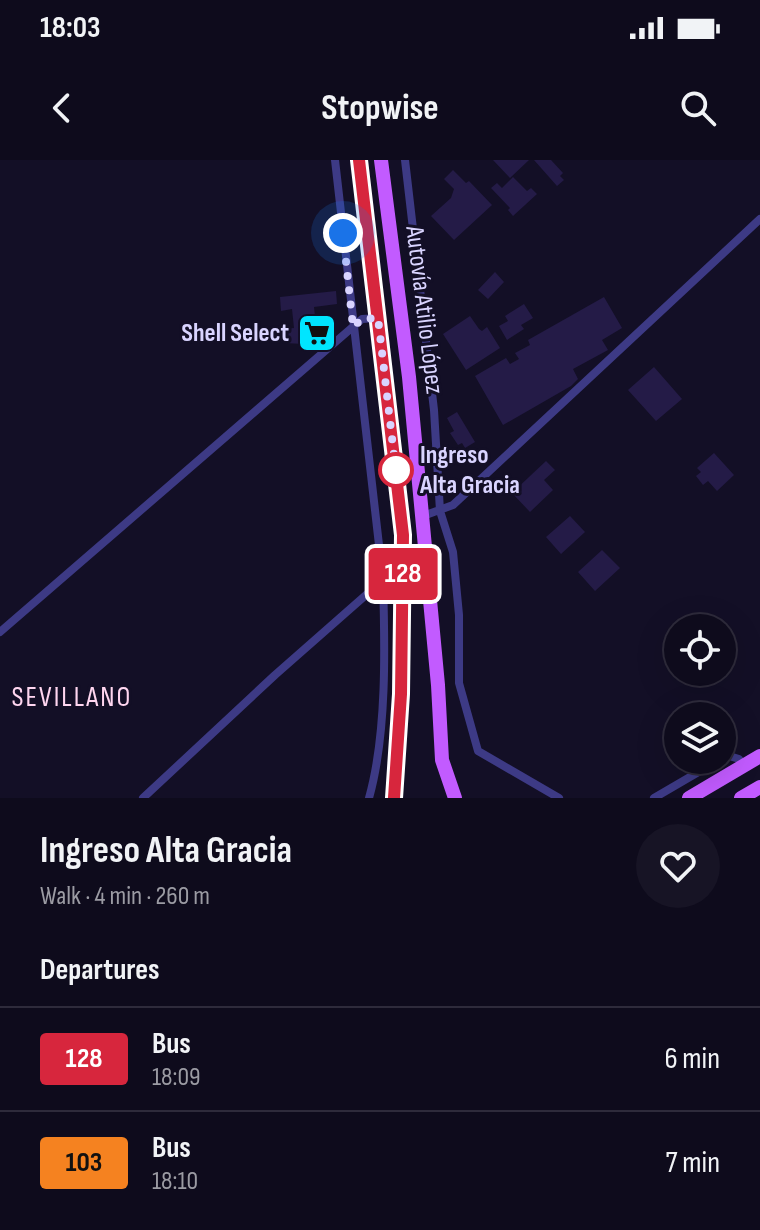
<!DOCTYPE html>
<html lang="en">
<head>
<meta charset="utf-8">
<style>
	:root { --surface:#0e0b1c; --page:#171425; --text:#f1f3f6; --muted:#9b9ba3; --line:#2e2b3b }
	body { margin:0; font-family:"Sofia Sans Condensed",sans-serif; background:var(--page); color:var(--text); height:100vh; display:flex; flex-direction:column; font-size:30px; white-space:nowrap }
	* { box-sizing:border-box; margin:0 }
	p { font-size:26px; color:var(--muted) }
	.icon { flex:none; width:44px; height:44px; fill:none; stroke:currentColor; stroke-width:2; stroke-linecap:round; stroke-linejoin:round }
	.map { position:relative; height:638px; overflow:hidden }
	.drawer { display:flex; flex-direction:column; background:var(--surface); flex:1 }
	.drawer>* { flex:none }
	.badge { padding:0 16px; border-radius:6px; font-size:28px; line-height:52px }
	.buttons { position:absolute; left:664px; top:454px; display:grid; gap:16px }
	.buttons a { display:grid; place-items:center; width:72px; height:72px; border-radius:50%; background:var(--surface); box-shadow:0 8px 32px #0002,0 0 0 2px var(--line); font-size:40px }
	.you { position:absolute; width:40px; height:40px; margin:-20px; border:6px solid #fff; border-radius:50%; background:#1a73e8; box-shadow:0 0 0 12px #1a73e833 }
	.map>.badge { position:absolute; translate:-50% -50%; box-shadow:0 0 0 4px #fff }
	h2 { padding:0 40px; font-size:30px; line-height:72px }
	.round { display:grid; place-items:center; flex:none; width:84px; height:84px; border-radius:42px; background:var(--page) }
	.head { display:flex; align-items:center; justify-content:space-between; height:136px; padding:0 40px }
	h1 { font-size:38px; font-weight:700; line-height:60px }
	ul { padding:0; list-style:none }
	li { display:flex; align-items:center; gap:24px; height:104px; padding:0 40px; border-top:2px solid var(--line) }
	li div { flex:1 }
	li b { display:block; font-size:30px }
	li em { font-style:normal }
	li .badge { min-width:88px; font-weight:700; text-align:center }
	.status { display:flex; justify-content:space-between; align-items:center; height:56px; padding:0 40px; background:var(--surface); direction:ltr }
	.status svg { height:22px; fill:currentColor }
	header { display:flex; justify-content:space-between; align-items:center; height:104px; padding:0 40px; background:var(--surface); font-size:36px; font-weight:700 }
	.map>svg:first-child { display:block }
	.building { fill:#241b47 }
	.lines { fill:none; stroke-linecap:round; stroke-linejoin:round }
	.street { stroke:#3d3a85; stroke-width:8 }
	.primary { stroke:#c25bff; stroke-width:14 }
	.line-casing { stroke:#fff; stroke-width:18 }
	.line { stroke:#d7263d; stroke-width:12 }
	.walk { stroke:#d9d4ff; stroke-width:8; stroke-dasharray:0 14.4 }
	.stop-dot { fill:#fff; stroke:#d7263d; stroke-width:4 }
	.labels { text-anchor:middle; dominant-baseline:central; stroke-width:6; stroke-linejoin:round; paint-order:stroke }
	.street-label { font-size:26px; fill:#d9d4ff; stroke:#130f26 }
	.poi-label { font-size:26px; font-weight:bold; fill:#d9d4ff; stroke:#130f26; text-anchor:end }
	.stop-label { font-size:26px; font-weight:bold; fill:#d9d4ff; stroke:#130f26; text-anchor:start }
	.neighbourhood-label { font-size:28px; letter-spacing:2px; fill:#ffd6f0; stroke:#130f26 }
</style>
</head>
<body>
<div class="status"><b>18:03</b><svg viewBox="0 0 49 12"><path d="M0 12V9h3v3zM5 12V6h3v6zM10 12V3h3v9zM15 12V0h3v12zM26 1h20v11H26zM47 4h2v5h-2z"/></svg></div>
<header><svg class="icon" aria-label="back" viewBox="0 0 24 24"><path d="M15 5l-7 7 7 7"/></svg>Stopwise<svg class="icon" aria-label="search" viewBox="0 0 24 24"><circle cx="10" cy="10" r="6"/><path d="M15 15l6 6"/></svg></header>
<div class="map">
<svg width="760" height="638" viewBox="0 0 760 638">
	<rect width="100%" height="100%" fill="#130f26"/>
	<path class="building" d="M 493,0 L 529,0 L 510,18 Z
		M 534,0 L 551,0 L 563,13 L 560,16 L 564,20 L 557,26 Z
		M 453,10 L 466,23 L 469,21 L 492,45 L 454,80 L 431,56 L 451,38 L 454,29 L 444,19 Z
		M 513,17 L 527,31 L 531,28 L 537,34 L 513,56 L 508,50 L 510,48 L 491,28 L 497,23 L 502,28 Z
		M 495,112 L 504,122 L 488,139 L 478,130 Z
		M 336,131 L 337,144 L 314,147 L 316,166 L 322,165 L 323,179 L 303,182 L 303,184 L 285,183 L 283,169 L 294,168 L 292,149 L 281,151 L 280,137 Z
		M 604,137 L 622,168 L 602,180 L 608,190 L 573,209 L 578,219 L 571,226 L 503,265 L 475,216 L 506,198 L 510,204 L 519,199 L 515,193 L 530,185 L 528,180 Z
		M 524,144 L 533,158 L 521,165 L 524,169 L 507,180 L 499,166 L 508,161 L 505,156 Z
		M 470,156 L 479,169 L 482,171 L 487,167 L 500,188 L 466,210 L 443,174 Z
		M 654,207 L 682,239 L 656,261 L 628,230 Z
		M 457,252 L 475,282 L 465,288 L 462,283 L 458,285 L 450,273 L 454,271 L 447,258 Z
		M 714,293 L 734,315 L 717,331 L 708,321 L 703,325 L 696,316 L 701,312 L 697,308 Z
		M 546,301 L 555,310 L 544,320 L 553,330 L 530,352 L 512,333 Z
		M 570,356 L 585,372 L 561,394 L 546,377 Z
		M 602,390 L 620,408 L 595,431 L 578,412 Z"/>
	<g class="lines">
		<path class="street" d="M 335,0 L 383,420 C 385,487 387,574 369,638
			M 405,0 L 434,250 L 440,351 L 453,392 L 459,455 L 459,523 L 478,591 L 559,638
			M 423,356 L 453,345 L 760,59
			M 0,472 L 362,159 L 378,158
			M 722,598 L 726,595 L 739,599 L 743,606
			M 143,638 L 275,515 L 383,420
			M 654,638 L 719,600"/>
		<path class="primary" d="M 359,0 L 403,375 L 401,534 L 394,638
			M 381,0 L 409,217 L 438,525 L 442,600 L 455,638
			M 689,638 L 760,596
			M 741,638 L 760,627"/>
	</g>
	<g class="lines">
		<defs>
			<path id="line" d="M 359,0 L 403,375 L 401,534 L 394,638"/>
		</defs>
		<use href="#line" class="line-casing"/>
		<use href="#line" class="line"/>
		<path class="walk" d="M 343,73 L 353,167 L 362,159 L 378,158 L 397,321 L 396,310"/>
	</g>
	<defs>
		<symbol id="supermarket-square" viewBox="-11 -11 22 22"><rect x="-9" y="-9" width="18" height="18" rx="4" fill="#00e5ff" stroke="#130f26"/><path d="M-6-5.5h2.5l.6 2H6L4.5 2H-2.5L-4.4-4H-6ZM-1.5 3.2a1.3 1.3 0 1 0 .1 0ZM3 3.2a1.3 1.3 0 1 0 .1 0Z" fill="#111"/></symbol>
	</defs>
	<g fill-rule="evenodd">
		<use href="#supermarket-square" x="295" y="151" width="44" height="44"/>
	</g>
	<circle class="stop-dot" cx="396" cy="310" r="16"/>
	<g class="labels">
		<g class="street-label">
			<text transform="translate(424 150) rotate(83)">Autovía Atilio López</text>
		</g>
		<g class="poi-label">
			<text x="289" y="173">Shell Select</text>
		</g>
		<g class="stop-label">
			<text x="420" y="295">Ingreso<tspan x="420" dy="30">Alta Gracia</tspan></text>
		</g>
		<g class="neighbourhood-label">
			<text x="72" y="537">SEVILLANO</text>
		</g>
	</g>
</svg>
<div class="buttons">
<a><svg class="icon" aria-label="locate" viewBox="0 0 24 24"><circle cx="12" cy="12" r="6"/><path d="M12 2v4M12 18v4M2 12h4M18 12h4"/></svg></a>
<a><svg class="icon" aria-label="layers" viewBox="0 0 24 24"><path d="M12 4l9 5-9 5-9-5zM3 14l9 5 9-5"/></svg></a>
</div>
<div class="you" style="left:343px;top:73px"></div>
<b class="badge" style="left:403px;top:414px;background:#d7263d;color:#fff">128</b>
</div>
<section class="drawer">
<div class="head"><div><h1>Ingreso Alta Gracia</h1><p>Walk · 4 min · 260 m</p></div><a class="round"><svg class="icon" aria-label="heart" viewBox="0 0 24 24"><path d="M12 20l-8-8c-3-5 5-10 8-4 3-6 11-1 8 4z"/></svg></a></div>
<h2>Departures</h2>
<ul>
<li><span class="badge" style="background:#d7263d;color:#fff">128</span><div><b>Bus</b><p>18:09</p></div><em>6 min</em></li>
<li><span class="badge" style="background:#f58220;color:#111">103</span><div><b>Bus</b><p>18:10</p></div><em>7 min</em></li>
</ul>
</section>
</body>
</html>
